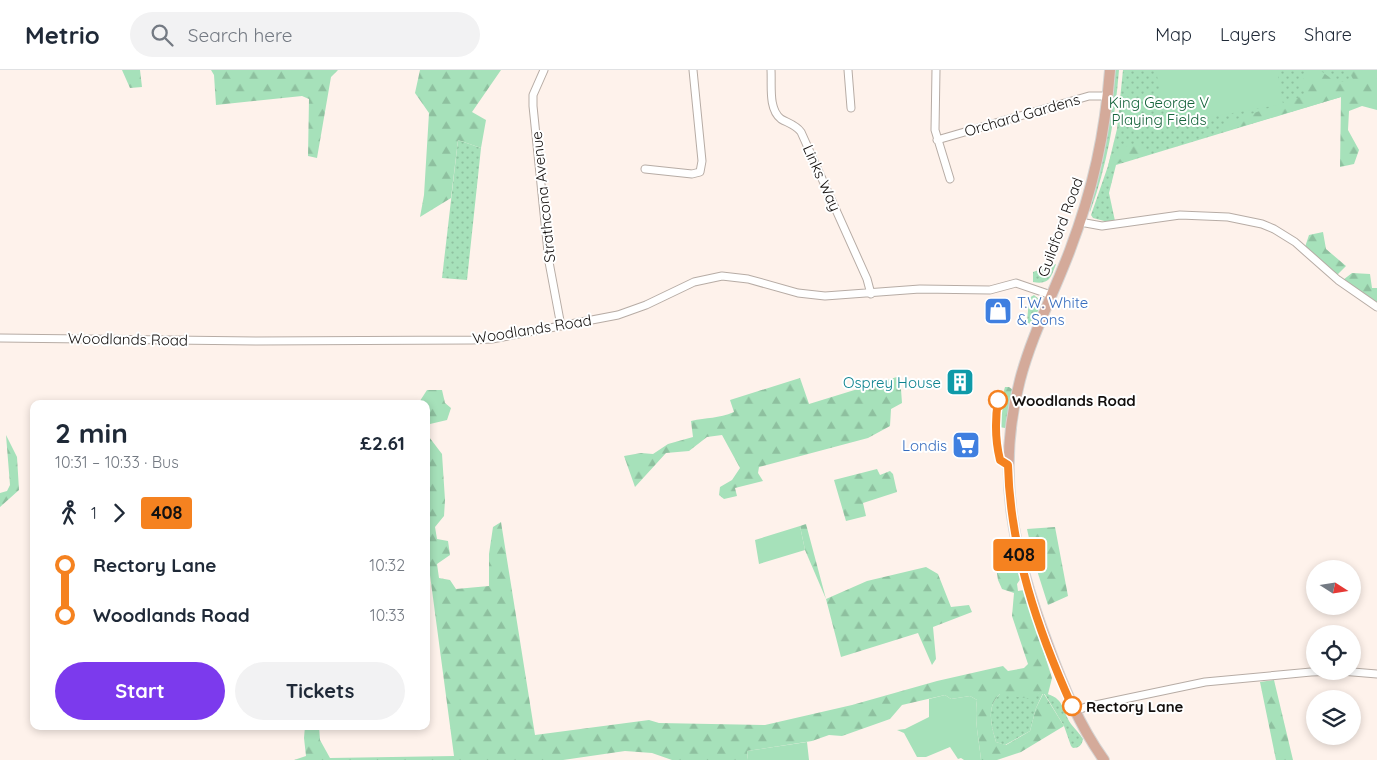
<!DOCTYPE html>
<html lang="en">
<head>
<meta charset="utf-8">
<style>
	:root { --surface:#fff; --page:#f2f2f3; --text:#1f2937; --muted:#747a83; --line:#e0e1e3; --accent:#7c3aed }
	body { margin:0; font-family:Quicksand,sans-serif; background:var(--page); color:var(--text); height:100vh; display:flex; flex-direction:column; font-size:19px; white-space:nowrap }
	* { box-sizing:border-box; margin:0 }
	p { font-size:16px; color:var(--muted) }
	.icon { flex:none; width:28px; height:28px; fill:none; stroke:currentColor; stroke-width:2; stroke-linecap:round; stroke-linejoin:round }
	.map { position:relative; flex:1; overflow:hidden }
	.sheet { position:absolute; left:30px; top:330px; width:400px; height:330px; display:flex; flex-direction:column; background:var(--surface); border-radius:10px; box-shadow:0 2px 8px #0003 }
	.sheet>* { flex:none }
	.badge { padding:0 10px; border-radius:4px; font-size:18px; line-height:32px }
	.needle { width:32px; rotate:102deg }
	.controls { position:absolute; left:1306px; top:490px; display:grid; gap:10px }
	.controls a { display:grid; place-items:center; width:55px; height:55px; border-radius:50%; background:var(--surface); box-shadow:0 2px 8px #0003; font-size:25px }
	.map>.badge { position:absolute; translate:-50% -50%; box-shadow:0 0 0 2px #fff }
	.legs { display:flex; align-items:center; gap:8px; height:55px; padding:0 25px; font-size:16px }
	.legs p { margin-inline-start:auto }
	.summary { display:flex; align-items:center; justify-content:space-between; height:85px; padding:0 25px }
	h1 { font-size:28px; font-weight:800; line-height:38px }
	.action { display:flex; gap:10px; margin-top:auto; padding:10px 25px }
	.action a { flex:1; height:58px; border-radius:30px; background:var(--accent); color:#fff; font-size:20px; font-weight:800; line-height:58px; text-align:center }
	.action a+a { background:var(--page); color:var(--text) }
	ul { padding:0 25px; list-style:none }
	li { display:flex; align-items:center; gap:18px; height:50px; font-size:19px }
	li i { display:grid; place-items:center; width:8px; height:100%; margin:0 6px; background:currentColor }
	li i::after { content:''; width:12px; height:12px; margin:-6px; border:4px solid; border-radius:50%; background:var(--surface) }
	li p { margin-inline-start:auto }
	li:first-child i { background:linear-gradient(#0000 50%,currentColor 0) }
	li:last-child i { background:linear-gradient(currentColor 50%,#0000 0) }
	header { display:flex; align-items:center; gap:30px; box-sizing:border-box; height:70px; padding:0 25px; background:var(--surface); border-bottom:1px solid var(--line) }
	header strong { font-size:24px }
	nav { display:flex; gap:28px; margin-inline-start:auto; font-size:18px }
	.search { width:350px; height:45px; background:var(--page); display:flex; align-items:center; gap:12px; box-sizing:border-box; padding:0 18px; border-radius:28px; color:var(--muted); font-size:19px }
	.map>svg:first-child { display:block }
	.grass { fill:url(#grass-dots) }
	.forest { fill:url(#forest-firs); fill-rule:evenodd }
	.garden { fill:#a6e1ba }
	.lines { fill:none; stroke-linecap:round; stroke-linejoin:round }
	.street-casing { stroke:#b7aca5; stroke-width:9 }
	.primary-casing { stroke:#d5d4d3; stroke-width:12 }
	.street { stroke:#fff; stroke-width:7 }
	.primary { stroke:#d4aa9a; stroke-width:10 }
	.line-1-casing { stroke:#fff; stroke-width:11 }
	.line-1 { stroke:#f58220; stroke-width:8 }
	.stop-1-dot { fill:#fff; stroke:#f58220; stroke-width:2.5 }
	.labels { text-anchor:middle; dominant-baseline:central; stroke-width:4; stroke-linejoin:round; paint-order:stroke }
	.park-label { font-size:15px; fill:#17643c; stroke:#fff }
	.street-label { font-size:15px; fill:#130f0d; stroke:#fff }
	.shop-label { font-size:15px; fill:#366cbe; stroke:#fff; text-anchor:start }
	.culture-label { font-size:15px; fill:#0d838f; stroke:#fff; text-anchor:end }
	.stop-label { font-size:15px; font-weight:bold; fill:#130f0d; stroke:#fff; text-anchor:start }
</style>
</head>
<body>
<header>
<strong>Metrio</strong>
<div class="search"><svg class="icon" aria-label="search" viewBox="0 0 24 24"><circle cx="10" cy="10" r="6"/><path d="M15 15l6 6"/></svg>Search here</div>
<nav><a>Map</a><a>Layers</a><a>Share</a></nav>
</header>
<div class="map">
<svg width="1377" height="690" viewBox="0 0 1377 690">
	<defs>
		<pattern id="grass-dots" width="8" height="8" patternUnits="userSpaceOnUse" patternTransform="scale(1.25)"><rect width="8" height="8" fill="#a6e1ba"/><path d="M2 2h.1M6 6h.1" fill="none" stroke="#8ec09f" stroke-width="1.8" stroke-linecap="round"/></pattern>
		<pattern id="forest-firs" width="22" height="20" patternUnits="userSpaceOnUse" patternTransform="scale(1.25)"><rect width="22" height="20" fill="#a6e1ba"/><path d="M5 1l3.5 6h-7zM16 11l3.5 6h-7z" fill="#8ec09f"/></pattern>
	</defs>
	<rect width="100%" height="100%" fill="#fef2eb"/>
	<path class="grass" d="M 1114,0 L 1119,0 C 1115,49 1107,96 1090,142 L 1089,138 C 1103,92 1110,47 1114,0 Z
		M 1123,0 L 1377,0 L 1341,27 L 1116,95 L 1109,123 L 1115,151 L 1108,152 L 1093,148 L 1091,145 L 1108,96 L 1117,59 Z
		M 458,70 L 481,78 L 467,210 L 442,208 Z
		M 1056,194 C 1051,207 1050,215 1033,212 L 1033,202 Z
		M 1034,225 L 1041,231 L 1041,234 L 1032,254 L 1027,253 L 1029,228 Z
		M 1039,623 L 1043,623 L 1036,638 L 1030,661 L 1005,675 L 996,672 C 991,655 986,637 1000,624 L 1011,624 L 1020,627 Z
		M 1044,623 C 1065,628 1061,639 1071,654 C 1075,659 1080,664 1083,669 C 1082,675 1079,678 1073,678 L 1071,676 L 1064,656 Z"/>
	<path class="forest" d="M 122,0 L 140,0 L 142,17 L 130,18 Z
		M 211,0 L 338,0 L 331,7 L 317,88 L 308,86 L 309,29 L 302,26 L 216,35 L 214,5 Z
		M 420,0 L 501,0 L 472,42 L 486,50 L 481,78 L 458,70 L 451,128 L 420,147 L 424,125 L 429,43 L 415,23 Z
		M 1311,0 L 1321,1 L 1337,13 L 1353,9 L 1348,0 L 1377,0 L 1377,40 L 1362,36 L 1349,41 L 1348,60 L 1359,80 L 1354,94 L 1340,97 L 1341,27 L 1223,62 L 1221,57 L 1231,51 L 1306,25 L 1300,12 Z
		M 1125,25 L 1133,30 L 1139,44 L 1130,50 L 1119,43 L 1121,27 Z
		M 1131,74 L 1142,75 L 1147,85 L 1108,96 L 1111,85 Z
		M 1323,162 L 1326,179 L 1346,196 L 1337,205 L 1305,177 L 1309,165 Z
		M 1352,203 L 1370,204 L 1372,218 L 1377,218 L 1377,234 L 1343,210 Z
		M 900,306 L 902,333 L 891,339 L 890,356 L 868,368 L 759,397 L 758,403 L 763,411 L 735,418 L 737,426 L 724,429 L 719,425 L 720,417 L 732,410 L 740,398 L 722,365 L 707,367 L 689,381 L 666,383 L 635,417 L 624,386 L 641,383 L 653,384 L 668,374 L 693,367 L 691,351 C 707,347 718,349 734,342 L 730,330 L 800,308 L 809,334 Z
		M 1005,317 L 1009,317 L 1013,320 L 1007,355 L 1005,358 L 999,357 L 1003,324 Z
		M 427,320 L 442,320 L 445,333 L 451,338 L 447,350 L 430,354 L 426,360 L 426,334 L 418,334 Z
		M 426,363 L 442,384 L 445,430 L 444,446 L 435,457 L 437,469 L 448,471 L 450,485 L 437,494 L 439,508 L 450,510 L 456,519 L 489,516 L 489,484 L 493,457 L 501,452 L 535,665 L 649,650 L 659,653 L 765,655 L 852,635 L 937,611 L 1003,596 L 1008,601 L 1024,598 L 1028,594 L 1012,546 L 1014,523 L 1002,519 L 998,510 L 995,491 L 1002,480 L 1009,479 L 1013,481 L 1021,508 L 1017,514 L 1018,521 L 1024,520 L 1052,608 L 1048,624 L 1044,624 L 1064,656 L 1021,682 L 997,690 L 981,690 C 979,668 974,651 977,630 L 970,626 L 951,629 L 945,625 L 902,635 L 890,649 L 842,666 L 829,665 L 812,671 L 747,681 L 748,690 L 672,690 L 652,683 L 625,681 L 563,690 L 294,690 L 306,686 L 304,668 L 305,656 L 319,656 L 320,670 L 330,688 L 454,686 L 426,475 ZM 1039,623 L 1043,624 L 1036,638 L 1030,661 L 1006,675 L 996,672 C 991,655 986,637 1000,624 C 1014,624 1029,634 1039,623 Z
		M 6,365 L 17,387 L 19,420 L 0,437 L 0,423 L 7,421 L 10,415 Z
		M 877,399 L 880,405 L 890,401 L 893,404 L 897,422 L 863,433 L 866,446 L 846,451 L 834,410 Z
		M 806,454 L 826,529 L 867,511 L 926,497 L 938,504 L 951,537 L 969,535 L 972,542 L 933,557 L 936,589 L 932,595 L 918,563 L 841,587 L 826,529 L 805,480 L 800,456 Z
		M 1055,457 L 1068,526 L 1048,535 L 1034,491 L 1027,459 Z
		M 1274,610 L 1293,690 L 1276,690 L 1260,612 Z"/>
	<path class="garden" d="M 1156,0 L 1277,0 L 1283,34 L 1166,55 Z
		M 800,456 L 805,480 L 759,494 L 755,470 Z
		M 945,625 L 951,629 L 970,626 L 977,630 C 974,651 979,668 981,690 L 964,690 L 961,688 L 958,689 L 950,677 L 926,687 L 917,687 L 904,663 L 897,660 L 905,659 L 929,647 L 929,629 Z
		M 807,672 L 809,690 L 748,690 L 747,681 Z"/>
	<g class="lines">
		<defs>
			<path id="street" d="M 544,0 L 533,25 L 533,36 L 549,192 L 561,256
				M 771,0 C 772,15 768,39 781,49 C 788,53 796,55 801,62 L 867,209 L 871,224
				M 848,0 L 851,38
				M 936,0 L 935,60 L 950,109
				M 937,70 L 1089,26 L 1108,26
				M 645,99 L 692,104 L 700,102 L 702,91 L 693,0
				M 1080,152 L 1102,156 L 1180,145 L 1228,147 L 1262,154 L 1274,159 L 1295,172 L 1338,210 L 1377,237
				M 0,268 L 256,271 L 472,270 L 492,269 L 618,245 L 646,235 L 694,212 L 722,206 L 748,209 L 798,223 L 825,226 L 920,219 L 990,220 L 1016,213 L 1051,225
				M 1075,641 L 1086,637 L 1205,612 L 1311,602 L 1341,601 L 1377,604"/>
			<path id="primary" d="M 1104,690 C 1079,655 1063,616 1048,575 C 1014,485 995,405 1020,310 C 1032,264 1054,223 1070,180 C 1093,119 1105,64 1110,0"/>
		</defs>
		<use href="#street" class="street-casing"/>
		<use href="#primary" class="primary-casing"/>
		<use href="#street" class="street"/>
		<use href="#primary" class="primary"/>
	</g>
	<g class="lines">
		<defs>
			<path id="line-1" d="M 998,330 C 995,350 995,370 1000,390 L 1008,395 C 1010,479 1038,561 1072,636"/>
		</defs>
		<use href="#line-1" class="line-1-casing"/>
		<use href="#line-1" class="line-1"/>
	</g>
	<defs>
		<symbol id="shop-square" viewBox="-11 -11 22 22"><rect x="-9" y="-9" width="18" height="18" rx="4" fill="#3f7fe0" stroke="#fff"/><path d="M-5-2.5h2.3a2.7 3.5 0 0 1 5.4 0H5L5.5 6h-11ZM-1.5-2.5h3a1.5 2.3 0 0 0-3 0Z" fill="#fff"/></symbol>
		<symbol id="building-square" viewBox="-11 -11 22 22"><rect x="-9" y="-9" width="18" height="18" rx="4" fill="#0f9aa8" stroke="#fff"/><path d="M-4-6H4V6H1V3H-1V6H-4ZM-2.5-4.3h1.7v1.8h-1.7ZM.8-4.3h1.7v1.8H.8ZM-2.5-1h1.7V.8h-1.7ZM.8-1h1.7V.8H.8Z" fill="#fff"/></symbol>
		<symbol id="supermarket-square" viewBox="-11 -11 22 22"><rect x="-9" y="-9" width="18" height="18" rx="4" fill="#3f7fe0" stroke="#fff"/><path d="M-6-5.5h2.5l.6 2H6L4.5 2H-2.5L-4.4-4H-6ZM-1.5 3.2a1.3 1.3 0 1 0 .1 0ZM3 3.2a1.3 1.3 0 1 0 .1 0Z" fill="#fff"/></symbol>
	</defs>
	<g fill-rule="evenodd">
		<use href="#shop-square" x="982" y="225" width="32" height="32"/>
		<use href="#building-square" x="944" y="296" width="32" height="32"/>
		<use href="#supermarket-square" x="950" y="359" width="32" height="32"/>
	</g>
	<g class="stop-1-dot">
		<circle cx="998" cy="330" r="9"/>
		<circle cx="1072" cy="636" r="9"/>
	</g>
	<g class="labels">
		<g class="park-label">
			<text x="1159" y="32">King George V<tspan x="1159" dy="17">Playing Fields</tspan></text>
		</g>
		<g class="street-label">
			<text transform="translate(1022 45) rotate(-16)">Orchard Gardens</text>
			<text transform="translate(822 108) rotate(66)">Links Way</text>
			<text transform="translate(543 127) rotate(-96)">Strathcona Avenue</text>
			<text transform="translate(1060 157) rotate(-70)">Guildford Road</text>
			<text transform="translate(532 259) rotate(-9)">Woodlands Road</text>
			<text transform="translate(128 269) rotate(1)">Woodlands Road</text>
		</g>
		<g class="shop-label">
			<text x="1017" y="232">T.W. White<tspan x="1017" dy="17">&amp; Sons</tspan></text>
			<text x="947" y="375" text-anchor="end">Londis</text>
		</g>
		<g class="culture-label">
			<text x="941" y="312">Osprey House</text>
		</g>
		<g class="stop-label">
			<text x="1012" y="330">Woodlands Road</text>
			<text x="1086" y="636">Rectory Lane</text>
		</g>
	</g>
</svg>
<div class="controls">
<a><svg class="needle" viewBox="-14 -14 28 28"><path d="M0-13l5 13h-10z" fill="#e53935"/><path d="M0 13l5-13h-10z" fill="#747a83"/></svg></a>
<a><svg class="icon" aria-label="locate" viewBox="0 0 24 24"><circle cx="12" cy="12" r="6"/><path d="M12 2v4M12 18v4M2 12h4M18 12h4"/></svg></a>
<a><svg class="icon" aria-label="layers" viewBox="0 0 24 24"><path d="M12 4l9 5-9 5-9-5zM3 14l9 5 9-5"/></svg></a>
</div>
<b class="badge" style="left:1019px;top:485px;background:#f58220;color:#111">408</b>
<section class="sheet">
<div class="summary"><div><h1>2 min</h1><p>10:31 – 10:33 · Bus</p></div><b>£2.61</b></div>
<div class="legs"><svg class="icon" aria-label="walk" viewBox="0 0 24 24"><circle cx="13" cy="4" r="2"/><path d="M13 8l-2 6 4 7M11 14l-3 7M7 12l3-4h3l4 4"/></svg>1<svg class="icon" aria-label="forward" viewBox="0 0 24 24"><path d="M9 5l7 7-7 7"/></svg><b class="badge" style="background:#f58220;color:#111">408</b></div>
<ul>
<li><i style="color:#f58220"></i><b>Rectory Lane</b><p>10:32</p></li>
<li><i style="color:#f58220"></i><b>Woodlands Road</b><p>10:33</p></li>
</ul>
<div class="action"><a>Start</a><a>Tickets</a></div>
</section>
</div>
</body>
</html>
